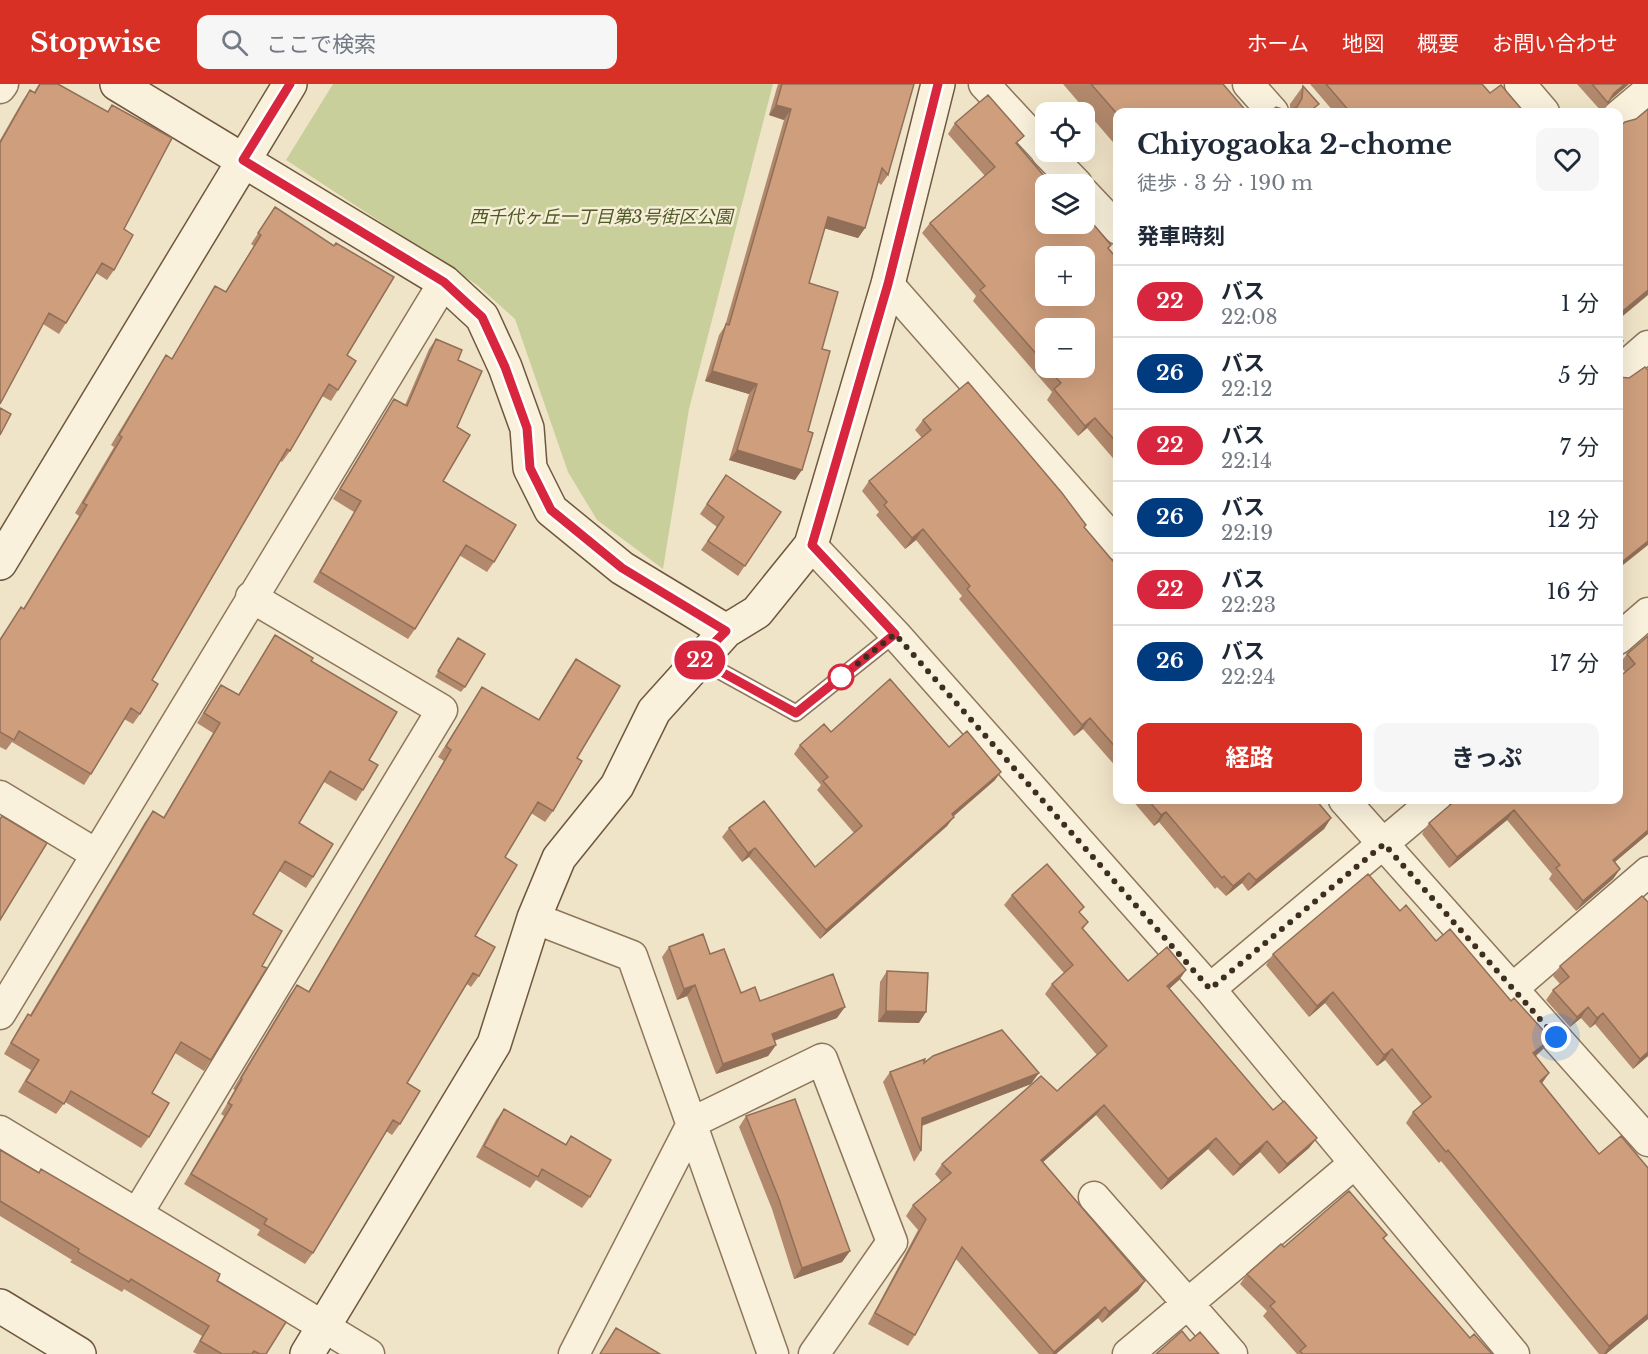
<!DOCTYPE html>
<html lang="ja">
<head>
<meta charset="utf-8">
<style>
	:root { --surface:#fff; --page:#f6f6f7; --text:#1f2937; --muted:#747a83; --line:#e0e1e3; --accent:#d93025 }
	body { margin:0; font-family:"Libre Baskerville","Noto Sans JP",serif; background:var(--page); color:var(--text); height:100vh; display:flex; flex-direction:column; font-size:22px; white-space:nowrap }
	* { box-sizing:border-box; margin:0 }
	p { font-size:20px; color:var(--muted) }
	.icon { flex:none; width:33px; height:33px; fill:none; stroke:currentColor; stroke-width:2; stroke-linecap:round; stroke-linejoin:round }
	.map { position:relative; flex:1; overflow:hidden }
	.drawer { position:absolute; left:1113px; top:24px; width:510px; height:696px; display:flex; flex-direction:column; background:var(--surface); border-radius:12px; box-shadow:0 6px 24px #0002 }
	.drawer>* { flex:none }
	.badge { padding:0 12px; border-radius:20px; font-size:21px; line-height:39px }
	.tools { position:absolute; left:1035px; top:18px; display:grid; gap:12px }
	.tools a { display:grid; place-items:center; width:60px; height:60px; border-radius:12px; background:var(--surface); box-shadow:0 6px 24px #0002; font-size:30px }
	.you { position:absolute; width:30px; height:30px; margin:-15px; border:4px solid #fff; border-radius:50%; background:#1a73e8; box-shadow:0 0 0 9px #1a73e833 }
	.map>.badge { position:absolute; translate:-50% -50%; box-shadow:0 0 0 3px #fff }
	h2 { padding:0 24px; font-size:22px; line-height:54px }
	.round { display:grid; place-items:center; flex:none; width:63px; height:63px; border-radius:12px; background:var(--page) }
	.overview { display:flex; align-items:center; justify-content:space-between; height:102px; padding:0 24px }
	h1 { font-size:28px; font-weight:700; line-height:45px }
	.button { display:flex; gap:12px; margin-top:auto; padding:12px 24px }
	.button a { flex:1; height:69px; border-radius:12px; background:var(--accent); color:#fff; font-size:24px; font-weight:700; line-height:69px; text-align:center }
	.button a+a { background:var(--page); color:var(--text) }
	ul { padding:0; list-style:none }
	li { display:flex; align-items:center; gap:18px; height:72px; padding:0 24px; border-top:2px solid var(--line) }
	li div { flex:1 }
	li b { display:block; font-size:22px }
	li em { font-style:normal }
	li .badge { min-width:66px; font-weight:700; text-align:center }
	header { display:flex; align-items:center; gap:36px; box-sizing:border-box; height:84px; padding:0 30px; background:var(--accent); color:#fff }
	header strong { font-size:28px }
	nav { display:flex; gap:33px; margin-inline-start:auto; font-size:21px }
	.search { width:420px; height:54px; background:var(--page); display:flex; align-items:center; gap:15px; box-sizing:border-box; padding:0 21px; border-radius:12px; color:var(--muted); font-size:22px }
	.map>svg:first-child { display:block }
	.green { fill:#c9cf9b }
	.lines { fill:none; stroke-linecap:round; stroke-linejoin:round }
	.lane-casing { stroke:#8d765c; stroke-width:18 }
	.street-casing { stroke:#8d765c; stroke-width:33 }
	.secondary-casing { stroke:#6f573f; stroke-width:36 }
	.lane { stroke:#faf1dc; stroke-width:15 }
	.street { stroke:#faf1dc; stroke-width:30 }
	.secondary { stroke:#faf1dc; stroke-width:33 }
	.wall { fill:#b2896c; fill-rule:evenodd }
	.shaded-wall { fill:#916f58 }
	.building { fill:#cf9f7d; stroke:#916f58; stroke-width:1.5; fill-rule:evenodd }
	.line-casing { stroke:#fff; stroke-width:14 }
	.line { stroke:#d7263d; stroke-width:9 }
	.walk { stroke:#3d2e20; stroke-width:6; stroke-dasharray:0 10.8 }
	.stop-dot { fill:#fff; stroke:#d7263d; stroke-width:3 }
	.labels { text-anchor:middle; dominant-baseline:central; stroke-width:5; stroke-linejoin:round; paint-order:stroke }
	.park-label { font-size:18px; font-style:italic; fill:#4d5a26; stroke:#f7eed8 }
</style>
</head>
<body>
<header>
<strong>Stopwise</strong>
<div class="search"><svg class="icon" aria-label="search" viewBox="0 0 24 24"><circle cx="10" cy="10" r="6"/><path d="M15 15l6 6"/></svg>ここで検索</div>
<nav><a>ホーム</a><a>地図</a><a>概要</a><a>お問い合わせ</a></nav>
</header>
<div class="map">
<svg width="1648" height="1270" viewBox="0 0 1648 1270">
	<rect width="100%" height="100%" fill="#f0e4c8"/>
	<path class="green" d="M 333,0 L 773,0 L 689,325 L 663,485 L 597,436 L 568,388 L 515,235 L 477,201 L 286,76 Z"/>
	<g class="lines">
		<defs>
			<path id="lane" d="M 698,575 L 796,629 L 895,550"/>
			<path id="street" d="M 984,0 L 1046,67
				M 1248,0 L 1273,28
				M 1520,0 L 1544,28
				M 0,4 L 3,0
				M 1618,32 L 1648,7
				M 1046,68 L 1077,100
				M 1084,109 L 1118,145
				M 888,200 L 1118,461
				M 1618,288 L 1648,262
				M 811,461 L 895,550 L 1210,905 L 1514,1270
				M 1618,555 L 1648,529
				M 0,712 L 96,770
				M 1344,716 L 1648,1057
				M 534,834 L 632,872 L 773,1270
				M 1210,905 L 1435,716
				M 1512,905 L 1648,788
				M 0,930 L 444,198
				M 0,1047 L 369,1270
				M 1094,1113 L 1232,1270
				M 137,1130 L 442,626 L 251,513
				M 574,1270 L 693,1038 L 822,975 L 892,1158 L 814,1270
				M 1128,1270 L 1355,1079"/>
			<path id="secondary" d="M 117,0 L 444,198 L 482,233 L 505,283 L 527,344 L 530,384 L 551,426 L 622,484 L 726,547
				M 0,479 L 290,0
				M 0,1222 L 79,1270
				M 307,1270 L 494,960 L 534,834 L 559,774 L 617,702 L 654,627 L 726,547 L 757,528 L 811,461 L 888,200 L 938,0"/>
		</defs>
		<use href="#lane" class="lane-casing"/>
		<use href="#street" class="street-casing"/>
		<use href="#secondary" class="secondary-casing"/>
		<use href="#lane" class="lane"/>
		<use href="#street" class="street"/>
		<use href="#secondary" class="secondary"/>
	</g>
	<path class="wall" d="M 39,0 L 58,0 L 107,28 L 112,21 L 124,145 L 114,186 L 107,196 L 96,189 L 66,239 L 59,250 L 43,240 L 0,320 L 0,56 L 23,16 L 30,6 L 34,8 Z
		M 778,0 L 914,0 L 888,91 L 881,101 L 878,98 L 865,144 L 858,154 L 824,144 L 809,199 L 822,265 L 808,347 L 795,396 L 729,376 L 749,310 L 705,297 L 719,251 L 725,242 L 784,36 L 769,31 Z
		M 1063,0 L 1223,0 L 1118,28 L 1118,64 Z
		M 1310,0 L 1482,0 L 1490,9 L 1524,28 L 1334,28 Z
		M 1577,0 L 1629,0 L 1610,16 L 1602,28 Z
		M 1303,2 L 1313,28 L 1289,27 L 1290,26 L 1290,20 Z
		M 955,39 L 1017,61 L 1046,100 L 1109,165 L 1118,176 L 1118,380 L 1087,344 L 1078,352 L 1047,316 L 1052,308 L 973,217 L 976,212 L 922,149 L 930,139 L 985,92 L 948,50 ZM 1046,244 L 1084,284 L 1046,284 Z
		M 275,123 L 347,271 L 338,306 L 331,317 L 322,312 L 290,367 L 282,378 L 280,377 L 152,596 L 140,630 L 133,640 L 124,635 L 91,690 L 84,701 L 12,658 L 6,666 L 0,663 L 0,555 L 21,523 L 23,525 L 79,432 L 75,429 L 114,363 L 111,361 L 159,282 L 166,271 L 172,275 L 208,213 L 215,202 L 225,208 L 254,162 L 251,160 Z
		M 436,255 L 458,276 L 457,343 L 443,397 L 494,478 L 487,488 L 459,471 L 415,545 L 408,555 L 313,498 L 354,428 L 333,415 L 394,315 L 405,321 L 429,265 Z
		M 923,336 L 1086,441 L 1084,444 L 1118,483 L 1118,685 L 1083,645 L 1074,652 L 959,515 L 962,512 L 916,456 L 905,465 L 876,431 L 879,428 L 862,407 L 869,397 L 922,354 L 915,346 Z
		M 726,391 L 781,428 L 738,492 L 701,466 L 717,443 L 700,430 Z
		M 275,551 L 311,577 L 369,676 L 363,706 L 356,717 L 324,698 L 299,739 L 313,793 L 306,804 L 279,787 L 253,830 L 262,882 L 211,976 L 204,987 L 175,969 L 152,1009 L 149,1053 L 141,1064 L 65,1018 L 56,1030 L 18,1008 L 31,986 L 4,970 L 21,940 L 28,930 L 30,931 L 145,738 L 153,727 L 163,734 L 213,649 L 197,639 L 214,611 L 221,601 L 238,611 Z
		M 1648,552 L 1648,750 L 1615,778 L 1620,785 L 1613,795 L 1576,827 L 1549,795 L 1552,790 L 1507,736 L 1449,784 L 1422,750 L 1429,739 L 1456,716 L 1618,716 L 1625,588 L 1619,580 L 1627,570 Z
		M 458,554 L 465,603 L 461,608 L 435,593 Z
		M 576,575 L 577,674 L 553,727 L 545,738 L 531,729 L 505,773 L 475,852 L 479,892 L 471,903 L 467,900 L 407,999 L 400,1040 L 392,1051 L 386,1047 L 313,1169 L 305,1180 L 257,1151 L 260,1146 L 184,1100 L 224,1032 L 221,1030 L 235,1006 L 233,1005 L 289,912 L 297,901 L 308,908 L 444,677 L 438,673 L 482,603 L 538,636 L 568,586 Z
		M 831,648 L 949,663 L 995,696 L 953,732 L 947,742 L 820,855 L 749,773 L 742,778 L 722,753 L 729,744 L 815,783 L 854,749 L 817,706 L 821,701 L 794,670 L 800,661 Z
		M 1132,716 L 1316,716 L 1331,734 L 1324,745 L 1248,807 L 1242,799 L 1226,812 L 1217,803 L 1215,805 L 1159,738 L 1154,742 Z
		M 1012,811 L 1080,829 L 1088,838 L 1083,845 L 1128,897 L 1186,886 L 1179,896 L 1169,905 L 1273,1026 L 1317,1054 L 1309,1064 L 1279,1090 L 1260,1068 L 1233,1092 L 1208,1065 L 1161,1106 L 1096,1031 L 1043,1078 L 1145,1197 L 1138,1207 L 1102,1239 L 1098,1234 L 1056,1270 L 1039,1270 L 956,1175 L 915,1251 L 908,1262 L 868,1240 L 918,1146 L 906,1132 L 913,1121 L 941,1097 L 935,1090 L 942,1080 L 1057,1007 L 1097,971 L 1045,910 L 1052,900 L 1064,889 L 1004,821 Z
		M 1400,827 L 1511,917 L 1551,955 L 1543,965 L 1536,972 L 1549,989 L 1542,999 L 1648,1235 L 1606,1270 L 1599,1270 L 1441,1077 L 1439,1079 L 1406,1039 L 1413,1028 L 1422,1021 L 1385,976 L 1377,982 L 1325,919 L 1309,933 L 1266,881 L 1273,870 Z
		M 669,863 L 710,870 L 741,909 L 760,917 L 837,934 L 774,957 L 776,961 L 768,972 L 716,990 L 687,912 L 677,916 L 662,873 Z
		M 1560,882 L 1648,972 L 1633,985 L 1595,940 L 1590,944 L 1581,934 L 1570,943 L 1546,916 L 1553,906 L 1560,900 L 1553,892 Z
		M 887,887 L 919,939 L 878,938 L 880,898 Z
		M 924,979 L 1031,1000 L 922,1042 L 921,1067 L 914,1078 L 883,998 L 890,988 Z
		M 504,1025 L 566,1060 L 571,1052 L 590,1113 L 582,1124 L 536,1096 L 530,1104 L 476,1073 L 496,1036 Z
		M 746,1032 L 850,1167 L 842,1178 L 794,1195 L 772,1125 L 739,1043 Z
		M 0,1066 L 217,1197 L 266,1270 L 197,1270 L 193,1268 L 202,1252 L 124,1205 L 122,1208 L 70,1178 L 72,1176 L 0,1132 Z
		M 1387,1151 L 1384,1155 L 1470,1254 L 1492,1270 L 1297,1270 L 1263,1232 L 1267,1227 L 1240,1200 L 1247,1190 L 1284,1163 Z"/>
	<path class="shaded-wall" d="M 1625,0 L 1629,0 L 1607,19 L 1614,9 Z
		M 776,21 L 791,25 L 784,36 L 769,31 Z
		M 828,133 L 865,144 L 858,154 L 820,143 Z
		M 1648,206 L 1648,211 L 1618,236 L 1618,231 Z
		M 712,287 L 757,300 L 749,310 L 705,297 Z
		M 1095,334 L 1087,344 L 1078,352 L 1085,342 Z
		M 737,366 L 802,386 L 795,396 L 729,376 Z
		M 923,445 L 916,456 L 905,465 L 912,454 Z
		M 1648,457 L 1648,461 L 1618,485 L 1618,481 Z
		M 1090,634 L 1083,645 L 1074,652 L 1082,641 Z
		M 1001,688 L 995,696 L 946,739 L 952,730 Z
		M 1514,726 L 1507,736 L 1449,784 L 1457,773 Z
		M 1166,728 L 1159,738 L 1154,742 L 1161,731 Z
		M 954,733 L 947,742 L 820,855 L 826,846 Z
		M 1331,734 L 1324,745 L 1248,807 L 1256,796 Z
		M 1648,746 L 1648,750 L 1605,786 L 1613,776 Z
		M 755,764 L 749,773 L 742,778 L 748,769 Z
		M 1620,785 L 1613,795 L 1576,827 L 1583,817 Z
		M 1249,789 L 1242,799 L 1226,812 L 1233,802 Z
		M 1186,886 L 1179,896 L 1160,913 L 1167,902 Z
		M 695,901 L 687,912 L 677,916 L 684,905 Z
		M 1333,908 L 1325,919 L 1309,933 L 1317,922 Z
		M 845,923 L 837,934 L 764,960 L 772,950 Z
		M 1588,923 L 1581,934 L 1570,943 L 1577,933 Z
		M 886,927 L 926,928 L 919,939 L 878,938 Z
		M 1603,929 L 1595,940 L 1590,944 L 1597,934 Z
		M 1551,955 L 1543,965 L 1526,980 L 1533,969 Z
		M 776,961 L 768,972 L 716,990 L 723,980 Z
		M 1392,965 L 1385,976 L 1377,982 L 1384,971 Z
		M 1648,968 L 1648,972 L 1633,985 L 1640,975 Z
		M 1039,989 L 1031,1000 L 915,1044 L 922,1034 Z
		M 1549,989 L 1542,999 L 1540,997 Z
		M 1104,1021 L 1096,1031 L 1034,1086 L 1041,1076 Z
		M 1216,1054 L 1208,1065 L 1161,1106 L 1168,1095 Z
		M 1317,1054 L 1309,1064 L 1279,1090 L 1287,1080 Z
		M 1267,1057 L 1260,1068 L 1233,1092 L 1240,1081 Z
		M 850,1167 L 842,1178 L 794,1195 L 802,1184 Z
		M 1145,1197 L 1138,1207 L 1102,1239 L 1109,1228 Z
		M 1105,1223 L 1098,1234 L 1056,1270 L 1052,1270 Z
		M 1648,1230 L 1648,1235 L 1606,1270 L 1604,1270 L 1609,1262 Z"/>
	<path class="building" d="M 40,0 L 58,0 L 108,28 L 112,21 L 172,54 L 124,145 L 133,151 L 114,186 L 102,179 L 66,239 L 49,229 L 0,320 L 0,59 L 30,6 L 35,9 Z
		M 782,0 L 914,0 L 888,91 L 882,84 L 865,144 L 828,133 L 809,199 L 838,208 L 822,265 L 830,267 L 808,347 L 813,349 L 802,386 L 737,366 L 757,300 L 712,287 L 726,240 L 729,241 L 791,25 L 776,21 Z
		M 1091,0 L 1223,0 L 1247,28 L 1118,28 L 1118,31 Z
		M 1326,0 L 1482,0 L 1490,9 L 1501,1 L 1524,28 L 1350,28 Z
		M 1592,0 L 1625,0 L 1614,9 L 1608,19 Z
		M 1303,2 L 1319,20 L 1309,28 L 1270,28 L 1276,23 L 1289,27 L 1297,23 L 1302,14 Z
		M 988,11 L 1024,52 L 1016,59 L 1051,100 L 1046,100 L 1046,140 L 1084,140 L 1084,136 L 1088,134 L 1111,161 L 1108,164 L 1118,176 L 1118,360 L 1095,334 L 1085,342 L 1054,305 L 1061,299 L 1047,284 L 1084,284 L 1084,244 L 1046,244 L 1046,281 L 980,206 L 985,202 L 930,139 L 995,83 L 955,39 ZM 1046,172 L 1084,172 L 1084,212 L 1046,212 Z
		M 1648,25 L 1648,206 L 1618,231 L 1618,44 L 1625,38 L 1636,35 Z
		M 275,123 L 334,162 L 336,159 L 394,193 L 347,271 L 356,277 L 338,306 L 329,300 L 290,367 L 287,365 L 152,596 L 158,600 L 140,630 L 131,624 L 91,690 L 19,647 L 14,656 L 0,648 L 0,556 L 21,523 L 24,525 L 87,421 L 83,419 L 122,353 L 119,351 L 166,271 L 172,275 L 215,202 L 226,208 L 261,151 L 258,149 Z
		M 1618,251 L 1623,257 L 1618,262 Z
		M 436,255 L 462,266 L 458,276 L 482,287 L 457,343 L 470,351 L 443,397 L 516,441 L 494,478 L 466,461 L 415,545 L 320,488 L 361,417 L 340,405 L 394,315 L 407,322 Z
		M 1645,283 L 1648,286 L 1648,457 L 1618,481 L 1618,293 L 1629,294 Z
		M 968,298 L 1062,409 L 1086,441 L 1084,443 L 1118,483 L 1118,666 L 1090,634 L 1082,641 L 967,505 L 970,502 L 923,445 L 912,454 L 884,421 L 887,418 L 869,397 L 931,346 L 923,336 Z
		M 0,324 L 11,330 L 0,351 Z
		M 726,391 L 781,428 L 745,482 L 708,457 L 724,433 L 707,420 Z
		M 275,551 L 313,574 L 311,577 L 397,628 L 369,676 L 378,681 L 363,706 L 330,687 L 299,739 L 333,760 L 313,793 L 285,777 L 253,830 L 282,847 L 262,882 L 267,884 L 211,976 L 181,958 L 152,1009 L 169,1019 L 149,1053 L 71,1007 L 64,1020 L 26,997 L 39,976 L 11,959 L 28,930 L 31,932 L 153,727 L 164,734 L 220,639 L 204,629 L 221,601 L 239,611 Z
		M 1648,552 L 1648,746 L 1613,776 L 1620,785 L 1583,817 L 1556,784 L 1560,781 L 1514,726 L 1457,773 L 1429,739 L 1456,716 L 1618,716 L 1618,594 L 1635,580 L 1627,570 Z
		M 458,554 L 485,570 L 465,603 L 438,587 Z
		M 576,575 L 620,602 L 577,674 L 582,677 L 553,727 L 538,718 L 505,773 L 517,781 L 475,852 L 495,863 L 479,892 L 473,889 L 407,999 L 420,1007 L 400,1040 L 393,1036 L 313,1169 L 264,1140 L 267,1135 L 191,1090 L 232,1021 L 228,1019 L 242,995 L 241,994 L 297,901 L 309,908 L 451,666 L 446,662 L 482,603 L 539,636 Z
		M 890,595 L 949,663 L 967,647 L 1001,688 L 952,730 L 954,733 L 826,846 L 755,764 L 748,769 L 729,744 L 764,717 L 815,783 L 862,742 L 823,697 L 828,693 L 800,661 L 824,640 L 831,648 Z
		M 1148,716 L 1316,716 L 1331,734 L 1256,796 L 1249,789 L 1233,802 L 1224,792 L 1222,794 L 1166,728 L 1161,731 Z
		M 2,732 L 47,759 L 0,836 L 0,735 Z
		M 1047,780 L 1084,823 L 1079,828 L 1088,838 L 1082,844 L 1128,897 L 1167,863 L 1186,886 L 1167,902 L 1273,1026 L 1284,1017 L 1317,1054 L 1287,1080 L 1267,1057 L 1240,1081 L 1216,1054 L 1168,1095 L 1104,1021 L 1041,1076 L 1145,1197 L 1109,1228 L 1105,1223 L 1054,1268 L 962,1163 L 915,1251 L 875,1229 L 926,1135 L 913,1121 L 951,1089 L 942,1080 L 1041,992 L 1057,1007 L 1107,962 L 1052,900 L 1073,881 L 1012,811 Z
		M 1368,790 L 1400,827 L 1406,821 L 1436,857 L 1450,845 L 1511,917 L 1514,914 L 1551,955 L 1533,969 L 1549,989 L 1540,997 L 1599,1070 L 1621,1052 L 1648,1084 L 1648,1230 L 1609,1262 L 1448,1066 L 1446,1068 L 1413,1028 L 1431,1013 L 1392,965 L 1384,971 L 1333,908 L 1317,922 L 1273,870 Z
		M 1642,812 L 1648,818 L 1648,968 L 1640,975 L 1603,929 L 1597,934 L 1588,923 L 1577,933 L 1553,906 L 1569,893 L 1560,882 Z
		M 703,850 L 710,870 L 724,865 L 741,909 L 755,903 L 760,917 L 833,890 L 845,923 L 772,950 L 776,961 L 723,980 L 695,901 L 684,905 L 669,863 Z
		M 887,887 L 928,889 L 926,928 L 886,927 Z
		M 1002,946 L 1039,989 L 922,1034 L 921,1067 L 890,988 L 925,975 L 924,979 L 933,972 Z
		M 795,1015 L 850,1167 L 802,1184 L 779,1115 L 746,1032 Z
		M 504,1025 L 566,1061 L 571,1052 L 611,1076 L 590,1113 L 542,1085 L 538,1093 L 484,1062 Z
		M 0,1066 L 39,1089 L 41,1085 L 220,1190 L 217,1197 L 286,1238 L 266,1270 L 260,1270 L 254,1267 L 252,1270 L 222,1270 L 200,1257 L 209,1242 L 131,1195 L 129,1198 L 78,1168 L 79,1165 L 0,1117 Z
		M 1349,1107 L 1387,1151 L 1383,1154 L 1470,1254 L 1474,1250 L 1492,1270 L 1303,1270 L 1300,1267 L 1306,1262 L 1270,1222 L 1275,1218 L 1247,1190 L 1281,1160 L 1284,1163 Z
		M 616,1244 L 660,1270 L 600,1270 Z
		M 1182,1247 L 1190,1257 L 1200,1248 L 1219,1270 L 1156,1270 Z"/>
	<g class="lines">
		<defs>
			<path id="line" d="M 290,0 L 243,76 L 444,198 L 482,233 L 505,283 L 527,344 L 530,384 L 551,426 L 622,484 L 726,547 L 698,575 L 796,629 L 895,550 L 812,461 L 888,200 L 938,0"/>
		</defs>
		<use href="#line" class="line-casing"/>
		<use href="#line" class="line"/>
		<path class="walk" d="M 841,593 L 895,550 L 1210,905 L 1384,760 L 1556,953"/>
	</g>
	<circle class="stop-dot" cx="841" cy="593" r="12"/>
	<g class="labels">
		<g class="park-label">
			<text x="601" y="133">西千代ヶ丘一丁目第3号街区公園</text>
		</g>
	</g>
</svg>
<div class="tools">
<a><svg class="icon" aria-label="locate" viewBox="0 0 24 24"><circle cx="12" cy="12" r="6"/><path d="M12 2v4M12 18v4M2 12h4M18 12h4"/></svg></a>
<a><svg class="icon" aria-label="layers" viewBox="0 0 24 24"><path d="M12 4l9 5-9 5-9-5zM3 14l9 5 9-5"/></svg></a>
<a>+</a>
<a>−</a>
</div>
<div class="you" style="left:1556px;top:953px"></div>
<b class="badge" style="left:700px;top:576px;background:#d7263d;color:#fff">22</b>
<section class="drawer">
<div class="overview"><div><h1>Chiyogaoka 2-chome</h1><p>徒歩 · 3 分 · 190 m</p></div><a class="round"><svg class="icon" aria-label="heart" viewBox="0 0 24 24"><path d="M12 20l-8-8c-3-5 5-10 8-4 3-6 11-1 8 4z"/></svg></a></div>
<h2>発車時刻</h2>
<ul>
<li><span class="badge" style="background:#d7263d;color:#fff">22</span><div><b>バス</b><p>22:08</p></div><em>1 分</em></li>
<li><span class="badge" style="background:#003b80;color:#fff">26</span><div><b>バス</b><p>22:12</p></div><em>5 分</em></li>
<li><span class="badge" style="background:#d7263d;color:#fff">22</span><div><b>バス</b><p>22:14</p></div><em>7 分</em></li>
<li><span class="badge" style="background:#003b80;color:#fff">26</span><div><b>バス</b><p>22:19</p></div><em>12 分</em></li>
<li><span class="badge" style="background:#d7263d;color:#fff">22</span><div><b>バス</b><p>22:23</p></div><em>16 分</em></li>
<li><span class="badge" style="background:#003b80;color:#fff">26</span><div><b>バス</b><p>22:24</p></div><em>17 分</em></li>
</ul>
<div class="button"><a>経路</a><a>きっぷ</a></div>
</section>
</div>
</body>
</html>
